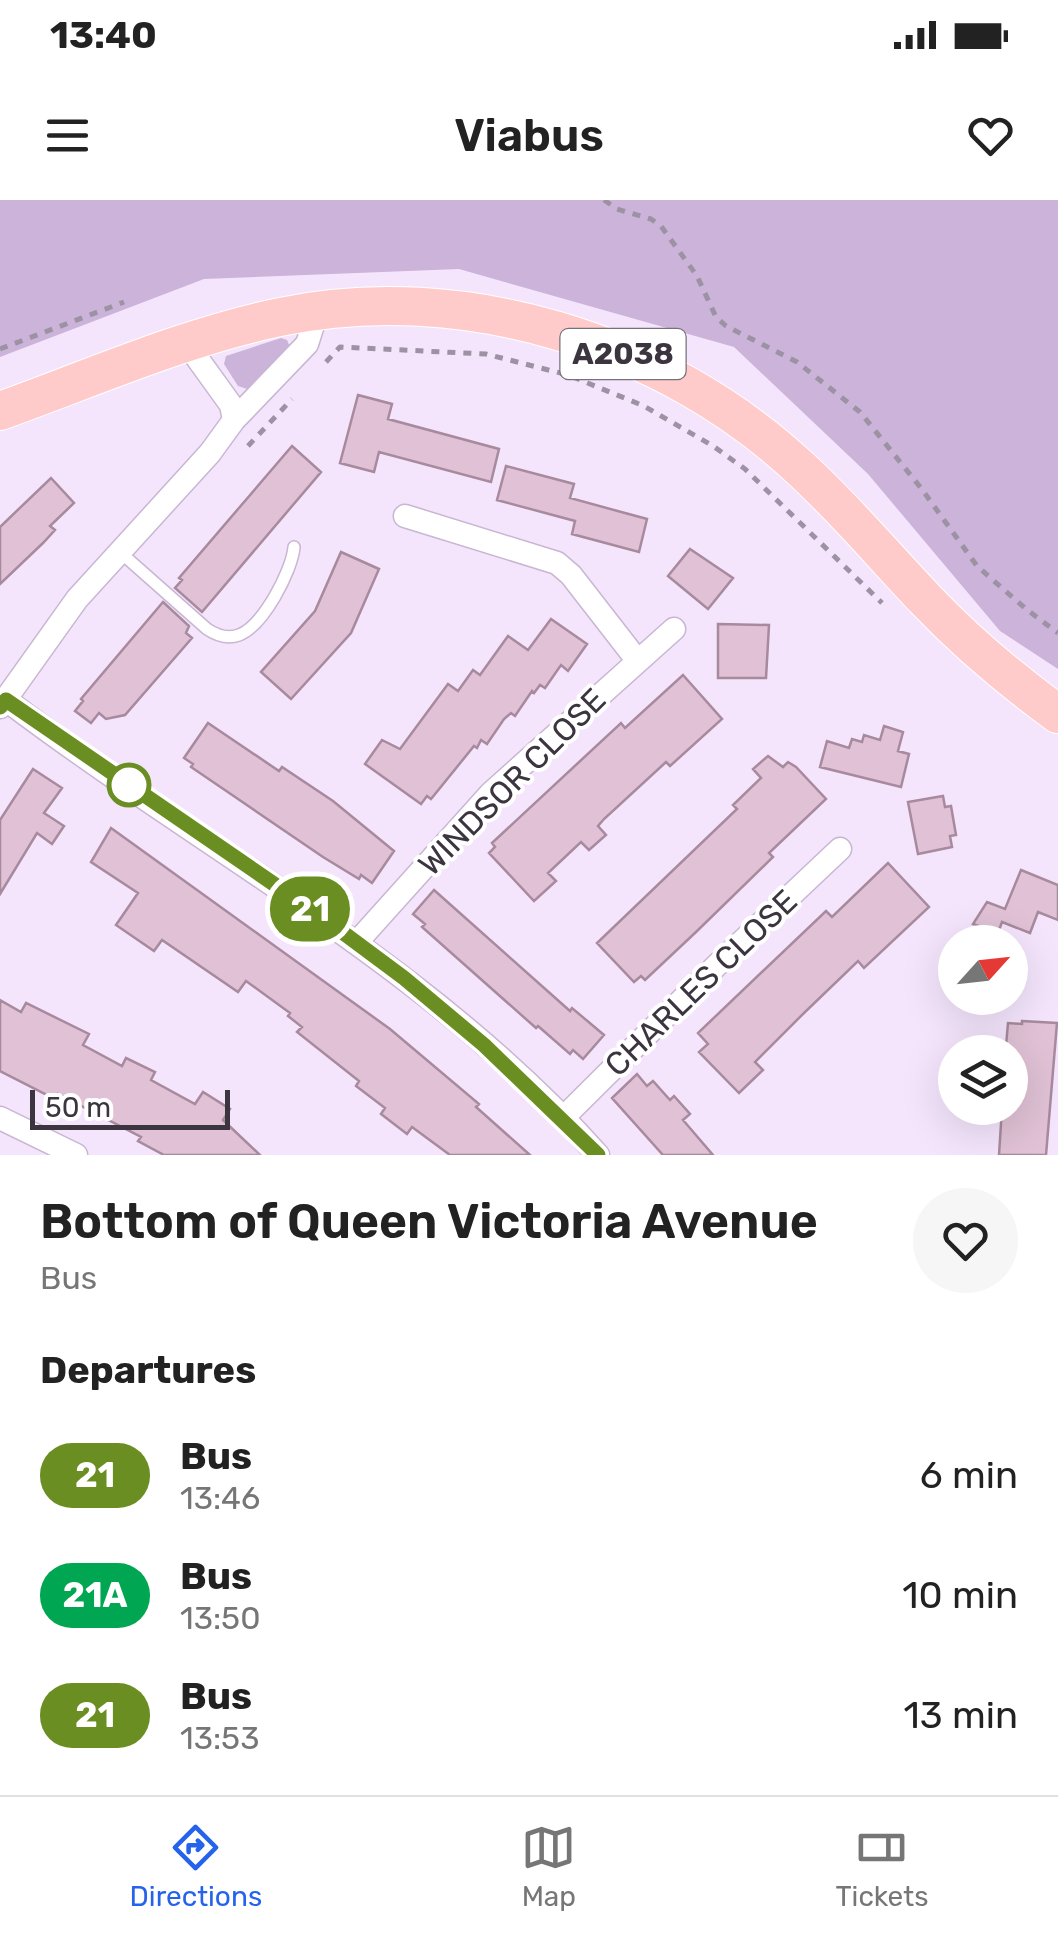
<!DOCTYPE html>
<html lang="en">
<head>
<meta charset="utf-8">
<style>
	:root { --surface:#fff; --page:#f6f6f6; --text:#222; --muted:#767676; --line:#e0e0e0; --accent:#2563eb }
	body { margin:0; font-family:Rubik,sans-serif; background:var(--page); color:var(--text); height:100vh; display:flex; flex-direction:column; font-size:38px; white-space:nowrap }
	* { box-sizing:border-box; margin:0 }
	p { font-size:32px; color:var(--muted) }
	.icon { flex:none; width:55px; height:55px; fill:none; stroke:currentColor; stroke-width:2; stroke-linecap:round; stroke-linejoin:round }
	.map { position:relative; height:955px; overflow:hidden }
	.side { display:flex; flex-direction:column; background:var(--surface); flex:1 }
	.side>* { flex:none }
	.badge { padding:0 20px; border-radius:32px; font-size:35px; line-height:65px }
	.needle { width:65px; rotate:63deg }
	.buttons { position:absolute; left:938px; top:725px; display:grid; gap:20px }
	.buttons a { display:grid; place-items:center; width:90px; height:90px; border-radius:50%; background:var(--surface); box-shadow:0 10px 40px #0002; font-size:50px }
	.scale { position:absolute; left:30px; bottom:25px; width:200px; box-sizing:border-box; padding-left:10px; border:5px solid #3c3540; border-top:0; font-size:28px; line-height:35px; white-space:nowrap; color:#3c3540; -webkit-text-stroke:8px #fff; paint-order:stroke }
	.map>.badge { position:absolute; translate:-50% -50%; box-shadow:0 0 0 5px #fff }
	h2 { padding:0 40px; font-size:38px; line-height:90px }
	.round { display:grid; place-items:center; flex:none; width:105px; height:105px; border-radius:52px; background:var(--page) }
	.overview { display:flex; align-items:center; justify-content:space-between; height:170px; padding:0 40px }
	h1 { font-size:48px; font-weight:600; line-height:75px }
	ul { padding:0; list-style:none }
	li { display:flex; align-items:center; gap:30px; height:120px; padding:0 40px }
	li div { flex:1 }
	li b { display:block; font-size:38px }
	li em { font-style:normal }
	li .badge { min-width:110px; font-weight:700; text-align:center }
	.status { display:flex; justify-content:space-between; align-items:center; height:70px; padding:0 50px; background:var(--surface); direction:ltr }
	.status svg { height:28px; fill:currentColor }
	header { display:flex; justify-content:space-between; align-items:center; height:130px; padding:0 40px; background:var(--surface); font-size:45px; font-weight:600 }
	.menu { display:flex; justify-content:space-around; align-items:center; height:140px; border-top:2px solid var(--line); background:var(--surface); font-size:28px; color:var(--muted) }
	.menu a { display:grid; justify-items:center; gap:5px }
	.menu .selected { color:var(--accent) }
	.map>svg:first-child { display:block }
	.green { fill:#cbb3d9 }
	.building { fill:#e0c1d5; stroke:#a78a9d; stroke-width:2.5 }
	.lines { fill:none; stroke-linecap:round; stroke-linejoin:round }
	.lane-casing { stroke:#c8b6d2; stroke-width:14 }
	.street-casing { stroke:#c8b6d2; stroke-width:25 }
	.primary-casing { stroke:#fff; stroke-width:40 }
	.path { stroke:#9d92a3; stroke-width:5; stroke-dasharray:8 8; stroke-linecap:butt }
	.lane { stroke:#fff; stroke-width:11 }
	.street { stroke:#fff; stroke-width:22 }
	.primary { stroke:#ffcbca; stroke-width:38 }
	.line-casing { stroke:#fff; stroke-width:22 }
	.line { stroke:#6b8e23; stroke-width:15 }
	.stop-dot { fill:#fff; stroke:#6b8e23; stroke-width:5 }
	.labels { text-anchor:middle; dominant-baseline:central; stroke-width:8; stroke-linejoin:round; paint-order:stroke }
	.shield { fill:#fff; stroke:#767279; stroke-width:2.5 }
	.shield-label { font-size:30px; font-weight:bold; fill:#3c3540 }
	.street-label { font-size:32px; fill:#3c3540; stroke:#fff }
</style>
</head>
<body>
<div class="status"><b>13:40</b><svg viewBox="0 0 49 12"><path d="M0 12V9h3v3zM5 12V6h3v6zM10 12V3h3v9zM15 12V0h3v12zM26 1h20v11H26zM47 4h2v5h-2z"/></svg></div>
<header><svg class="icon" aria-label="menu" viewBox="0 0 24 24"><path d="M4 6h16M4 12h16M4 18h16"/></svg>Viabus<svg class="icon" aria-label="heart" viewBox="0 0 24 24"><path d="M12 20l-8-8c-3-5 5-10 8-4 3-6 11-1 8 4z"/></svg></header>
<div class="map">
<svg width="1058" height="955" viewBox="0 0 1058 955">
	<rect width="100%" height="100%" fill="#f4e5fc"/>
	<path class="green" d="M 0,0 L 1058,0 L 1058,469 L 1000,431 L 868,274 L 734,147 L 459,69 L 204,79 L 0,157 Z
		M 281,138 L 287,140 L 290,147 L 250,190 L 238,186 L 224,164 L 226,156 Z"/>
	<path class="building" d="M 358,195 L 392,204 L 388,219 L 499,249 L 491,282 L 379,252 L 374,272 L 340,263 Z
		M 292,246 L 321,272 L 202,412 L 175,388 L 182,380 L 179,378 Z
		M 506,266 L 574,284 L 570,298 L 647,319 L 639,352 L 572,334 L 575,321 L 497,300 Z
		M 51,278 L 74,303 L 50,326 L 55,330 L 43,343 L 0,384 L 0,327 Z
		M 690,349 L 733,378 L 708,409 L 668,376 Z
		M 341,352 L 379,369 L 351,433 L 291,499 L 261,472 L 315,411 Z
		M 163,402 L 189,426 L 186,433 L 192,438 L 125,515 L 106,519 L 99,513 L 91,523 L 75,511 L 83,501 L 81,499 Z
		M 551,419 L 587,444 L 568,471 L 561,465 L 545,488 L 540,485 L 534,493 L 532,491 L 515,516 L 511,513 L 504,519 L 487,544 L 481,540 L 477,548 L 474,546 L 431,599 L 427,596 L 421,604 L 365,564 L 382,540 L 400,549 L 448,484 L 458,491 L 473,470 L 480,475 L 508,436 L 528,450 Z
		M 718,424 L 769,425 L 766,478 L 718,478 Z
		M 683,475 L 722,519 L 670,566 L 666,562 L 604,619 L 598,626 L 606,635 L 589,650 L 581,642 L 548,673 L 556,681 L 534,701 L 489,653 L 495,647 L 492,643 L 621,523 L 625,528 Z
		M 208,523 L 279,571 L 282,567 L 333,601 L 394,651 L 372,683 L 361,675 L 359,679 L 323,657 L 191,567 L 193,564 L 184,558 Z
		M 884,526 L 903,532 L 898,551 L 909,554 L 901,587 L 820,567 L 827,541 L 849,548 L 852,539 L 862,542 L 864,535 L 880,540 Z
		M 768,556 L 783,567 L 788,562 L 796,567 L 826,599 L 769,653 L 773,657 L 696,732 L 645,780 L 641,776 L 634,782 L 597,743 L 737,609 L 733,605 L 761,578 L 753,569 Z
		M 33,569 L 62,588 L 44,613 L 64,626 L 52,644 L 37,633 L 0,694 L 0,620 Z
		M 943,596 L 945,607 L 951,606 L 956,635 L 950,636 L 952,647 L 918,654 L 908,602 Z
		M 111,628 L 390,829 L 479,904 L 476,907 L 530,955 L 450,955 L 412,927 L 407,934 L 381,914 L 385,908 L 356,886 L 359,881 L 297,832 L 302,827 L 288,816 L 290,813 L 246,781 L 238,792 L 162,740 L 154,751 L 116,725 L 138,693 L 91,662 Z
		M 888,663 L 929,707 L 864,768 L 858,761 L 804,813 L 755,862 L 763,870 L 739,893 L 699,852 L 708,844 L 698,833 L 826,711 L 832,717 Z
		M 1021,670 L 1058,685 L 1058,720 L 1038,712 L 1030,733 L 1002,722 L 998,733 L 973,724 L 987,702 L 1005,709 Z
		M 434,690 L 570,811 L 572,808 L 604,835 L 583,859 L 573,850 L 570,854 L 538,826 L 536,828 L 422,727 L 425,724 L 413,714 Z
		M 0,800 L 21,812 L 26,803 L 89,834 L 83,845 L 122,866 L 126,858 L 155,872 L 151,880 L 195,904 L 203,892 L 230,909 L 223,920 L 260,955 L 164,955 L 138,941 L 141,937 L 58,894 L 55,899 L 0,871 Z
		M 1022,821 L 1057,823 L 1046,955 L 999,955 L 1002,908 L 1010,908 L 1010,846 L 1006,846 L 1008,823 L 1022,824 Z
		M 637,874 L 647,886 L 653,881 L 670,900 L 674,896 L 690,914 L 683,920 L 713,955 L 663,955 L 612,898 Z"/>
	<g class="lines">
		<defs>
			<path id="lane" d="M 120,352 L 207,429 C 216,435 228,439 239,435 C 263,426 292,371 294,347"/>
			<path id="street" d="M 234,220 L 307,144 L 313,125 L 311,112
				M 405,316 L 557,363 L 571,375 L 637,460
				M 5,499 C 204,650 430,766 598,955
				M 0,507 L 77,399 L 210,253 L 234,220 L 231,205 L 187,144
				M 357,742 L 490,594 L 674,429
				M 0,918 L 76,955
				M 563,918 L 716,766 L 840,649"/>
			<path id="primary" d="M 0,211 C 92,178 184,137 280,117 C 463,79 665,142 800,268 C 845,309 884,356 926,400 C 966,442 1011,480 1058,514"/>
		</defs>
		<use href="#lane" class="lane-casing"/>
		<use href="#street" class="street-casing"/>
		<use href="#primary" class="primary-casing"/>
		<path class="path" d="M 604,0 L 617,9 L 651,19 L 661,26 L 697,76 L 716,117 L 726,126 L 797,162 L 860,212 L 921,288 L 977,366 L 1026,409 L 1058,433
			M 0,149 L 124,102
			M 326,162 L 340,147 L 486,154 L 568,175 L 644,206 L 713,246 L 745,269 L 882,403
			M 248,246 L 292,199"/>
		<use href="#lane" class="lane"/>
		<use href="#street" class="street"/>
		<use href="#primary" class="primary"/>
	</g>
	<g class="lines">
		<defs>
			<path id="line" d="M 0,507 L 6,500 L 322,717 L 404,778 L 484,845 L 598,955"/>
		</defs>
		<use href="#line" class="line-casing"/>
		<use href="#line" class="line"/>
	</g>
	<circle class="stop-dot" cx="129" cy="585" r="20"/>
	<g class="labels">
		<rect class="shield" x="560.5" y="129" width="125" height="50" rx="8"/>
		<g class="shield-label">
			<text x="623" y="154">A2038</text>
		</g>
		<g class="street-label">
			<text transform="translate(512 582) rotate(-45)">WINDSOR CLOSE</text>
			<text transform="translate(701 783) rotate(-44)">CHARLES CLOSE</text>
		</g>
	</g>
</svg>
<div class="buttons">
<a><svg class="needle" viewBox="-14 -14 28 28"><path d="M0-13l5 13h-10z" fill="#e53935"/><path d="M0 13l5-13h-10z" fill="#767676"/></svg></a>
<a><svg class="icon" aria-label="layers" viewBox="0 0 24 24"><path d="M12 4l9 5-9 5-9-5zM3 14l9 5 9-5"/></svg></a>
</div>
<div class="scale">50 m</div>
<b class="badge" style="left:310px;top:709px;background:#6b8e23;color:#fff">21</b>
</div>
<section class="side">
<div class="overview"><div><h1>Bottom of Queen Victoria Avenue</h1><p>Bus</p></div><a class="round"><svg class="icon" aria-label="heart" viewBox="0 0 24 24"><path d="M12 20l-8-8c-3-5 5-10 8-4 3-6 11-1 8 4z"/></svg></a></div>
<h2>Departures</h2>
<ul>
<li><span class="badge" style="background:#6b8e23;color:#fff">21</span><div><b>Bus</b><p>13:46</p></div><em>6 min</em></li>
<li><span class="badge" style="background:#00a651;color:#fff">21A</span><div><b>Bus</b><p>13:50</p></div><em>10 min</em></li>
<li><span class="badge" style="background:#6b8e23;color:#fff">21</span><div><b>Bus</b><p>13:53</p></div><em>13 min</em></li>
</ul>
</section>
<nav class="menu">
<a class="selected"><svg class="icon" aria-label="directions" viewBox="0 0 24 24"><path d="M12 3l9 9-9 9-9-9zM9 14v-3h6M13 9l2 2-2 2"/></svg>Directions</a>
<a><svg class="icon" aria-label="map" viewBox="0 0 24 24"><path d="M3 6l6-2 6 2 6-2v14l-6 2-6-2-6 2zM9 4v14M15 6v14"/></svg>Map</a>
<a><svg class="icon" aria-label="tickets" viewBox="0 0 24 24"><path d="M3 7h18v10H3zM15 7v10"/></svg>Tickets</a>
</nav>
</body>
</html>
